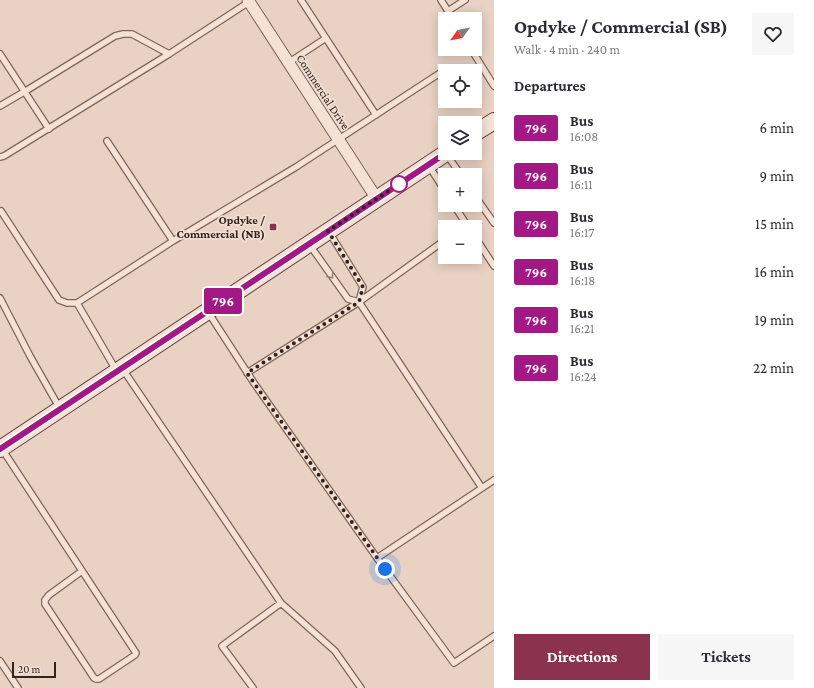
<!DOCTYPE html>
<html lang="en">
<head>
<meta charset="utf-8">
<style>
	:root { --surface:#fff; --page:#f7f7f7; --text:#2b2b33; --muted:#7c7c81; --accent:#8a324e }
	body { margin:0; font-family:"Crimson Pro",serif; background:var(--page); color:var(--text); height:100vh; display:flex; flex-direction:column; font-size:15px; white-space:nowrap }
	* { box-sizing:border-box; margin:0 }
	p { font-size:13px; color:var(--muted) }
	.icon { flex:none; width:22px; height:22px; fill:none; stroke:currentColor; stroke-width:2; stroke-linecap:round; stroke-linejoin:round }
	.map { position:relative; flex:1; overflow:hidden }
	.drawer { display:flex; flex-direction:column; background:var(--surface); width:320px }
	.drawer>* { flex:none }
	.badge { padding:0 8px; border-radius:3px; font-size:14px; line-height:26px }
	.needle { width:26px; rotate:237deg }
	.fabs { position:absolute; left:438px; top:12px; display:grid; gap:8px }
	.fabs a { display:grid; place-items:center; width:44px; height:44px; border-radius:0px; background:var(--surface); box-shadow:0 2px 10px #0003; font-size:20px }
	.scale { position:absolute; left:12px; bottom:10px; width:44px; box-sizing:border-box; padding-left:4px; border:2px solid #33221e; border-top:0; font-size:11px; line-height:14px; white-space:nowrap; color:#33221e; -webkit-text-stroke:3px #f1ded2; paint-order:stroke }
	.you { position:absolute; width:20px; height:20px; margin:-10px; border:3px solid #fff; border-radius:50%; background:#1a73e8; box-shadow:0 0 0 6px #1a73e833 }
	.map>.badge { position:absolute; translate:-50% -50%; box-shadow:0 0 0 2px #fff }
	h2 { padding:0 20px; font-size:15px; line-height:36px }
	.round { display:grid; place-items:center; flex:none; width:42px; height:42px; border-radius:0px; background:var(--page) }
	.summary { display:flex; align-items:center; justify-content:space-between; height:68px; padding:0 20px }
	h1 { font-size:19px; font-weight:700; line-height:30px }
	.primary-button { display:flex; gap:8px; margin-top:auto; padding:8px 20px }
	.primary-button a { flex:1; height:46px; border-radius:0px; background:var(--accent); color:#fff; font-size:16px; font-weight:700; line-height:46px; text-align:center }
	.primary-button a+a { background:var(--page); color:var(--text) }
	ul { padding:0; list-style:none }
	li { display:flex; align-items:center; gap:12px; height:48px; padding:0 20px }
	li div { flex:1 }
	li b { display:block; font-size:15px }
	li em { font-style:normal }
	li .badge { min-width:44px; font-weight:700; text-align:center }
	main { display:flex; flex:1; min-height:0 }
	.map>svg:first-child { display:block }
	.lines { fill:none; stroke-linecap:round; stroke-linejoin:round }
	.service-casing { stroke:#81645c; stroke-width:8 }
	.minor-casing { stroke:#81645c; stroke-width:13 }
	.secondary-casing { stroke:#63463f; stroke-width:18 }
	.service { stroke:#f5e2d5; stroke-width:5.5 }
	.minor { stroke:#f5e2d5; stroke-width:11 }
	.secondary { stroke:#f5e2d5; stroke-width:16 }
	.oneway { stroke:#94827a }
	.line-casing { stroke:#fff; stroke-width:9 }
	.line { stroke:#a31984; stroke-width:6 }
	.walk { stroke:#33221e; stroke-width:4; stroke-dasharray:0 7.2 }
	.stop-dot { fill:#fff; stroke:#a31984; stroke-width:2 }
	.poi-dot { fill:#8a324e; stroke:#f1ded2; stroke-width:1.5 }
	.labels { text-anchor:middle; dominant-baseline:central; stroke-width:3.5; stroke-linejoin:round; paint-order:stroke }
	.street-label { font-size:12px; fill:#33221e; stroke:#f1ded2 }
	.poi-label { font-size:12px; font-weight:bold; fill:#33221e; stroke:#f1ded2; text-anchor:end }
</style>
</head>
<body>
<main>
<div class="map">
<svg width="494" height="688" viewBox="0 0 494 688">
	<rect width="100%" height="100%" fill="#e9d2c3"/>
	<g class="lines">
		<defs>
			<path id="service" d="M 301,0 L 376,115
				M 441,0 L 453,19
				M 448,11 L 465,0
				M 471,49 L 494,86
				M 0,54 L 49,129
				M 288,63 L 326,38
				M 0,106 L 24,92 L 115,36 L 123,34 L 132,34 L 169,54
				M 107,141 L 173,241
				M 447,155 L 461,175
				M 0,157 L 4,156 L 169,54 L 249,2
				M 429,166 L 445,191
				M 475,196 L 494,223
				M 454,205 L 468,227
				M 1,211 L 59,300 L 67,303 L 77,303 L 173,241 L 296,167 L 440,73
				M 329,232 L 363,287 L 359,301
				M 475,237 L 494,266
				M 309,244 L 348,299 L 359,302 L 482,488
				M 0,298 L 30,356 L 59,407
				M 77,303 L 116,370
				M 208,312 L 254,383 L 377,558 L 454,663 L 494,636
				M 122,368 L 281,603 L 335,651 L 361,688
				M 247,373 L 359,302 L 445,240
				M 2,449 L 136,653 L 135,655 L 99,679 L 96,679 L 94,678 L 45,604 L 45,600 L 49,595 L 82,571
				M 377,558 L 494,480
				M 0,661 L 18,688
				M 253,688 L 222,646 L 281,603"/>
			<path id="minor" d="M 248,0 L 377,199"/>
			<path id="secondary" d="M 475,133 L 494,121
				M 0,449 L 446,153"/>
		</defs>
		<use href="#service" class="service-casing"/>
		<use href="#minor" class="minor-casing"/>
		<use href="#secondary" class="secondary-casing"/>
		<use href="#service" class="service"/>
		<use href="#minor" class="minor"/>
		<use href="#secondary" class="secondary"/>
	</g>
	<defs><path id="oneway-chevron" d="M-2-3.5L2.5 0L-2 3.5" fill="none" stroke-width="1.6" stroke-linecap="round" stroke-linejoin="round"/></defs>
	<use class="oneway" href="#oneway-chevron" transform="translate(331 276) rotate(55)"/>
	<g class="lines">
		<defs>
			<path id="line" d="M 0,449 L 446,153"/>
		</defs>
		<use href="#line" class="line-casing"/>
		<use href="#line" class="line"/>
		<path class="walk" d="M 385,569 L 247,373 L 359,302 L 363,287 L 328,231 L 399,184"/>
	</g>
	<circle class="stop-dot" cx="399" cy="184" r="8"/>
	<rect class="poi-dot" x="269" y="223" width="8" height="8" rx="2"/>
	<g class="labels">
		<g class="street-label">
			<text transform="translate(323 92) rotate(57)">Commercial Drive</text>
		</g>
		<g class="poi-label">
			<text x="265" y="220">Opdyke /<tspan x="265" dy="14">Commercial (NB)</tspan></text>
		</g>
	</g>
</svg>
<div class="fabs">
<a><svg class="needle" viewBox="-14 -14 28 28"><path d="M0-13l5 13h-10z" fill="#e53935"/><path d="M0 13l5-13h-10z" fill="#7c7c81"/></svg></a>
<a><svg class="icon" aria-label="locate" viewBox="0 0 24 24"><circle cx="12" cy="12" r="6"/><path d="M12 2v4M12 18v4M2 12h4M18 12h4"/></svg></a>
<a><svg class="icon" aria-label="layers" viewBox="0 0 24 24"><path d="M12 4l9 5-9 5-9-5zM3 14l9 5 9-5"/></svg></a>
<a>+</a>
<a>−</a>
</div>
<div class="scale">20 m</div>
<div class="you" style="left:385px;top:569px"></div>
<b class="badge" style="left:223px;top:301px;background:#a31984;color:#fff">796</b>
</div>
<section class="drawer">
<div class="summary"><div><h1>Opdyke / Commercial (SB)</h1><p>Walk · 4 min · 240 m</p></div><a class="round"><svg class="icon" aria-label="heart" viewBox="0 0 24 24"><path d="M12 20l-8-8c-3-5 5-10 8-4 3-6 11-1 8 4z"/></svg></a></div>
<h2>Departures</h2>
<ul>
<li><span class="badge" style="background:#a31984;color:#fff">796</span><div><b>Bus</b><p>16:08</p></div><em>6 min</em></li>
<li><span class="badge" style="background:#a31984;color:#fff">796</span><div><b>Bus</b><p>16:11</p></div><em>9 min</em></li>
<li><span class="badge" style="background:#a31984;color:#fff">796</span><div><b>Bus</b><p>16:17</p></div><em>15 min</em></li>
<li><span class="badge" style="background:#a31984;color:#fff">796</span><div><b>Bus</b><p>16:18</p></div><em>16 min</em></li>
<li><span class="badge" style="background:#a31984;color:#fff">796</span><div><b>Bus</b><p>16:21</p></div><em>19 min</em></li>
<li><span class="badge" style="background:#a31984;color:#fff">796</span><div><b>Bus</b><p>16:24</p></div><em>22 min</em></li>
</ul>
<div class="primary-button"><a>Directions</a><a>Tickets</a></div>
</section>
</main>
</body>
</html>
